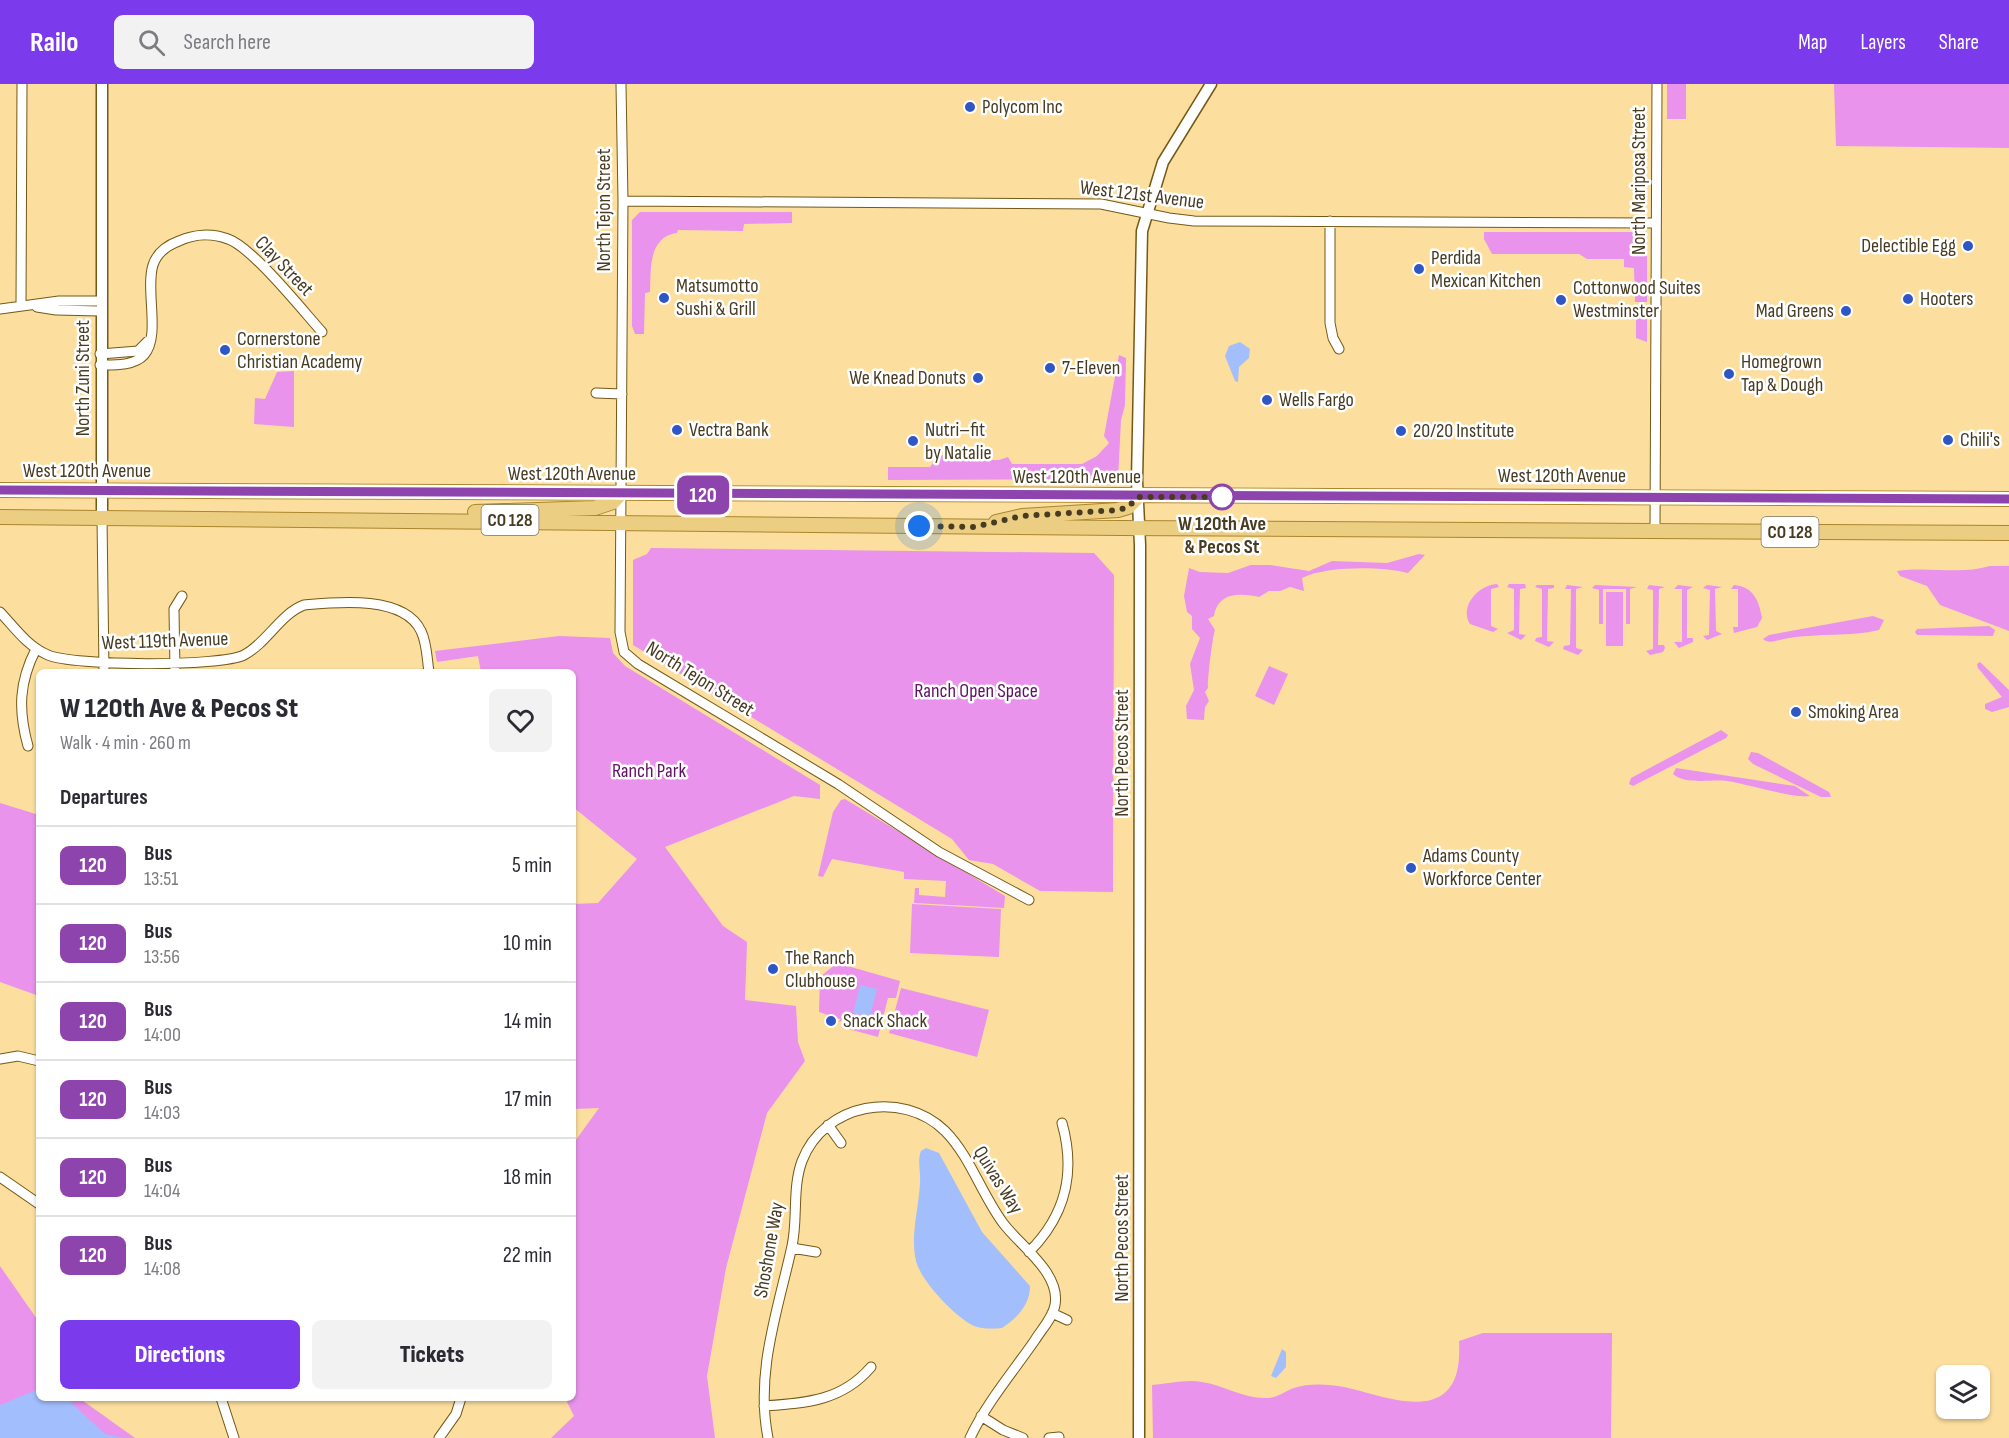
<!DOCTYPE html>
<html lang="en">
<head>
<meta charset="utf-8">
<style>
	:root { --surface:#fff; --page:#f2f2f3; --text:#2b2b33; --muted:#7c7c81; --line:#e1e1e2; --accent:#7c3aed }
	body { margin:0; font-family:"Sofia Sans Condensed",sans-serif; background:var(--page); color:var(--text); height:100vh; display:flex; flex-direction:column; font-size:22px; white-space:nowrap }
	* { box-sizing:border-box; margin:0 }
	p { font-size:20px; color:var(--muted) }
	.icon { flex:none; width:33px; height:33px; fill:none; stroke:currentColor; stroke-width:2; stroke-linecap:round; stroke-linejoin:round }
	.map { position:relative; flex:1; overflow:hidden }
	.panel { position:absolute; left:36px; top:585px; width:540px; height:732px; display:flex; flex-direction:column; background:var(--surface); border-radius:9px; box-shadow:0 2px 4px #0004 }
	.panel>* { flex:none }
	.badge { padding:0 12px; border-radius:9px; font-size:21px; line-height:39px }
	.fabs { position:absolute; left:1936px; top:1281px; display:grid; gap:12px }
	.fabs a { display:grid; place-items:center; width:54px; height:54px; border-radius:9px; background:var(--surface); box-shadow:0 2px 4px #0004; font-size:30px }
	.you { position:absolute; width:30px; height:30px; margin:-15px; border:4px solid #fff; border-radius:50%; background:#1a73e8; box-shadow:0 0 0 9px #1a73e833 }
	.map>.badge { position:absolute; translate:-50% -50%; box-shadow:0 0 0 3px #fff }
	h2 { padding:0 24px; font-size:22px; line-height:54px }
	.round { display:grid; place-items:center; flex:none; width:63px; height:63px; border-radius:9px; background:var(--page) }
	.head { display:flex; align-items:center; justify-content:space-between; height:102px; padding:0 24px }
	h1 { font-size:28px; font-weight:800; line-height:45px }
	.primary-button { display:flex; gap:12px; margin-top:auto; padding:12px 24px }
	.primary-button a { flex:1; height:69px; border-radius:9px; background:var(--accent); color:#fff; font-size:24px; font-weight:800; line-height:69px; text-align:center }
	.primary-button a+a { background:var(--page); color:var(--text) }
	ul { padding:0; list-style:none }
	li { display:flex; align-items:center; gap:18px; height:78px; padding:0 24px; border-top:2px solid var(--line) }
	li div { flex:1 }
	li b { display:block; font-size:22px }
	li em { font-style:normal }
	li .badge { min-width:66px; font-weight:700; text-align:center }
	header { display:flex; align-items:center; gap:36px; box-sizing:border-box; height:84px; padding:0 30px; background:var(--accent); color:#fff }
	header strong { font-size:28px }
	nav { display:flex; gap:33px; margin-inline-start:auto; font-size:21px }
	.search { width:420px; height:54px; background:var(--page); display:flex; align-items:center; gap:15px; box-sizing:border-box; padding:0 21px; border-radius:9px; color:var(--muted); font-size:22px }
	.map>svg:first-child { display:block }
	.green { fill:#e993ec }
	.water { fill:#a2befd }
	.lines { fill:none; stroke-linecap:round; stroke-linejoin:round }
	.minor-casing { stroke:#745916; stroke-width:11 }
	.tertiary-casing { stroke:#745916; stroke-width:13 }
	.primary-casing { stroke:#aa862b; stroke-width:16 }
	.minor { stroke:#fff; stroke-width:9 }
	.tertiary { stroke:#fff; stroke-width:10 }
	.primary { stroke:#ecce83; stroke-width:14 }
	.line-casing { stroke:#fff; stroke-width:14 }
	.line { stroke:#8e44ad; stroke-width:9 }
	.walk { stroke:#473b21; stroke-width:6; stroke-dasharray:0 10.8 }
	.poi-dot { fill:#2f56c5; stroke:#fff; stroke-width:2 }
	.stop-dot { fill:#fff; stroke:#8e44ad; stroke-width:3 }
	.labels { text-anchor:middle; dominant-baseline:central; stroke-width:5; stroke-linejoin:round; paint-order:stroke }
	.shield { fill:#fff; stroke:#7e7664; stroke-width:1.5 }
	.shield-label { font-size:18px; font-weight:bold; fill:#473b21 }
	.poi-label { font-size:20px; fill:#473b21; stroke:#fff; text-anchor:start }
	.street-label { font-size:20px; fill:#473b21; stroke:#fff }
	.stop-label { font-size:20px; font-weight:bold; fill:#473b21; stroke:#fff }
	.park-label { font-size:20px; fill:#601065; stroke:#fff }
</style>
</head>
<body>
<header>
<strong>Railo</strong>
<div class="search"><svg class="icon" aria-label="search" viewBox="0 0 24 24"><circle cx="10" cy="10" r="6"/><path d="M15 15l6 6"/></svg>Search here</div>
<nav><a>Map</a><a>Layers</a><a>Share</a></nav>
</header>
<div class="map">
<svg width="2009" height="1354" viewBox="0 0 2009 1354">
	<rect width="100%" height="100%" fill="#fcde9e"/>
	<path class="green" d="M 1667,0 L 1686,0 L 1686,35 L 1667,35 Z
		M 1834,0 L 2009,0 L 2009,64 L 1836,62 Z
		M 640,128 L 792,128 L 792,139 L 744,140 L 743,147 L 678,146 L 677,149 C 648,153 651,185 650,208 L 645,209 L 644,250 L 635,250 L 632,242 L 632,136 Z
		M 1484,148 L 1640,148 L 1647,155 L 1647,218 L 1635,218 L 1634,184 L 1624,183 L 1624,175 L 1587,175 L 1579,170 L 1492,170 L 1484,155 Z
		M 1636,228 L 1647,228 L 1647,258 L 1636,254 Z
		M 1119,271 L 1126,274 L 1125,321 L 1121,336 L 1118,395 L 888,396 L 888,383 L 930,383 L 939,371 L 964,371 L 969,376 L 999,376 L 1008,373 L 1012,380 L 1082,380 L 1097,372 L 1109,359 L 1104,352 Z
		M 294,287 L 294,343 L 254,340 L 255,314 L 265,315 L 277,288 Z
		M 651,464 L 1094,469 L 1114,491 L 1113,808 L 1040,807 L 993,780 L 969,776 L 952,755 L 633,561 L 633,476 L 647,470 Z
		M 1419,470 L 1425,471 L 1408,489 C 1382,482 1325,482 1302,494 L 1304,507 L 1290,503 L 1280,507 L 1269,507 L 1259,513 C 1240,509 1218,508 1214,532 L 1208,535 L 1215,546 C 1213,549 1207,598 1208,604 L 1205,608 L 1209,617 L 1205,623 L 1204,636 L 1187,635 L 1186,622 L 1194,606 L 1190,580 L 1200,554 L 1192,545 L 1192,532 L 1187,528 L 1184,512 L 1189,484 L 1200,488 L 1228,489 L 1251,481 L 1270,481 L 1309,487 L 1332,477 L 1387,479 Z
		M 1990,482 L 2009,482 L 2009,547 L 1940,521 L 1927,502 L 1900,492 L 1897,487 C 1929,482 1960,491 1990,482 Z
		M 1497,500 L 1499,503 L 1491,505 L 1491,542 L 1498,545 L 1493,548 L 1470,540 C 1459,523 1478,501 1497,500 Z
		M 1525,500 L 1526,504 L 1520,505 L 1519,550 L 1526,551 L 1521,556 L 1507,549 L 1514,546 L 1514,505 L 1507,503 L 1509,500 Z
		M 1554,501 L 1554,504 L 1548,505 L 1547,557 L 1554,558 L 1549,563 L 1535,557 L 1536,554 L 1542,553 L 1542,505 L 1535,503 L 1537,501 Z
		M 1567,501 L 1583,503 L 1576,505 L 1576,564 L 1583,566 L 1578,571 L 1563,565 L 1564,562 L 1570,561 L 1571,505 L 1565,505 Z
		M 1595,501 L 1637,503 L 1630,505 L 1630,540 L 1626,540 L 1626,505 L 1603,505 L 1603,540 L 1599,540 L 1599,506 L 1592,504 Z
		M 1649,501 L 1665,503 L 1659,505 L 1658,561 L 1664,561 L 1665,564 L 1663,568 L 1650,571 L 1646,567 L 1653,565 L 1653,506 L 1647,505 Z
		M 1678,501 L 1693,503 L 1687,506 L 1687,554 L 1693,554 L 1693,558 L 1679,564 L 1674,558 L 1682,558 L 1682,505 L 1674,505 Z
		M 1707,501 L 1722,503 L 1715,505 L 1716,547 L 1722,550 L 1707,556 L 1703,552 L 1709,551 L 1710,506 L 1703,504 Z
		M 1734,501 C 1754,503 1759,517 1762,534 L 1757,543 L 1734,549 L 1733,543 L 1738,543 L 1738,505 L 1731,505 Z
		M 1606,508 L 1623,508 L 1623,562 L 1606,562 Z
		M 1873,532 L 1884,536 L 1879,546 C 1850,553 1819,549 1789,554 C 1781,555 1769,561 1763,555 L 1769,551 Z
		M 1989,542 L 1995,546 L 1993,552 L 1917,551 L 1915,548 L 1917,545 Z
		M 559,552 L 610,554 L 613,569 L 625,582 L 820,701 L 820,715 L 794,712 L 665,763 L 723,842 L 747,858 L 745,916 L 796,922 L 798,958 L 805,977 L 767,1029 L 726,1184 L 707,1292 L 715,1354 L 551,1354 L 574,1332 L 565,1314 L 573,1314 L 573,1060 L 599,1024 L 573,1025 L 573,820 L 598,819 L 637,775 L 573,723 L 573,588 L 481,588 L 478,572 L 437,578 L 435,567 Z
		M 1980,578 L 2009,606 L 2009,623 L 1992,628 L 1985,625 L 1985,620 L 2002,613 L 1978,584 L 1977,580 Z
		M 1269,582 L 1288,590 L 1274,621 L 1255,612 Z
		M 1721,646 L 1728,651 L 1726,654 L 1633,702 L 1629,700 L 1631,694 Z
		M 1751,668 L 1758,669 L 1829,708 L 1831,713 L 1821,713 L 1753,680 L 1748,675 Z
		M 1676,684 L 1795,702 L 1810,712 C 1795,715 1747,700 1727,697 C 1712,695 1685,701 1673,690 Z
		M 845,715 L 1005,812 L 1004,824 L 914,819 L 915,804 L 919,804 L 919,811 L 945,813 L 946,797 L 904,795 L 904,788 L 832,775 L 823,793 L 818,792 L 833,728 L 841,716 Z
		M 0,719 L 39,731 L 39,912 L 0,898 Z
		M 912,820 L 1001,825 L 999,873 L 910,869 Z
		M 837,879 L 900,897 L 896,914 L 888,914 L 878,953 L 845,944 L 848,932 L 839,938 L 840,935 L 819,928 L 820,893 Z
		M 901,904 L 989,926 L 977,973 L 889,949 Z
		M 0,1182 L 39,1238 L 39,1314 L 79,1314 L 135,1354 L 0,1354 Z
		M 1483,1249 L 1612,1249 L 1611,1354 L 1153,1354 L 1152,1301 C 1168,1300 1186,1295 1202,1298 C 1223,1301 1243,1314 1264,1314 C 1276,1315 1283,1308 1294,1304 C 1308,1299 1329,1300 1344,1303 C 1370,1308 1417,1328 1442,1311 C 1459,1300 1460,1275 1459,1257 Z"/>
	<path class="water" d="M 1240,258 L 1250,265 L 1249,274 L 1239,283 L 1238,298 L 1235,297 L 1225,272 L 1229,262 Z
		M 860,901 L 877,905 L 870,933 L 853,929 Z
		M 926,1064 L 939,1069 L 982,1148 L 1030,1202 C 1030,1221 1017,1234 1002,1244 C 993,1245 982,1245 974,1242 C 955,1233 921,1197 916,1177 C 910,1151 919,1124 920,1099 C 921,1088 917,1077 921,1067 Z
		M 1282,1265 L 1286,1268 L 1286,1283 L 1276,1294 L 1271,1292 Z
		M 39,1305 L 39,1314 L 66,1314 L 105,1350 L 124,1354 L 0,1354 L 0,1321 Z"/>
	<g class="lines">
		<defs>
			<path id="minor" d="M 621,0 L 623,117 L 620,548 L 624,568 L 638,580 L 838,700 L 939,768 L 1029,816
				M 623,117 L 1101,120 L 1169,134 L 1194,137 L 1656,139
				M 1330,137 L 1330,239 L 1333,254 L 1339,265
				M 21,222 L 22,0
				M 37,223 L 56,226 L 100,227
				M 0,225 L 59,217 L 100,217
				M 100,270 L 138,267 L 148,257
				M 100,281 C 114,281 134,282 144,271 C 161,252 145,206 153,181 C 157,169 168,161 179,157 C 194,150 212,149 228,155 C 252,163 303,227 322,248
				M 596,309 L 622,310
				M 102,433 L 104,588
				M 1655,446 L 1657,0
				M 0,528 C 15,544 27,562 48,571 C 73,582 220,583 244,571 C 267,559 280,530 304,521 C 337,518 404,511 421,547 C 427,559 427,575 429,588
				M 175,588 L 174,525 L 182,512
				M 28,662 C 18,626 19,598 36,565
				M 0,975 L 18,972 L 39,977
				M 828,1041 L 841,1059
				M 0,1093 L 39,1120
				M 792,1164 L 816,1168
				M 1029,1168 C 1066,1131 1076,1089 1062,1039
				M 1052,1229 L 1067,1236
				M 221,1314 L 234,1354
				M 764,1322 C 806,1319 842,1317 871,1283
				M 981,1332 L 1003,1346 L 1023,1354
				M 439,1354 L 456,1330 L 461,1314
				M 768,1354 C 755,1288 778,1226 792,1162 C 798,1135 792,1104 802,1077 C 824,1019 902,1005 945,1047 C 970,1072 982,1111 1003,1139 C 1020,1162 1061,1189 1055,1221 C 1053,1233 1042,1245 1035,1256 C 1013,1288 987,1318 970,1354
				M 1049,1354 L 1059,1353"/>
			<path id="tertiary" d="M 102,433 L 102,0
				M 1139,1354 L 1140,461 L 1137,397 L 1142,147 L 1163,78 L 1211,0"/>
			<path id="primary" d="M 0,406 L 2009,415
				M 475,428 L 595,424 L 613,418 L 621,409
				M 0,433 L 1120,444 L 2009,449
				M 996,438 L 1022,432 L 1118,426 L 1128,423 L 1138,413"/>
		</defs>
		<use href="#minor" class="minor-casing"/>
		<use href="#tertiary" class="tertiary-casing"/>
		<use href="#primary" class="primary-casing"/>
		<use href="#minor" class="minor"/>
		<use href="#tertiary" class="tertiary"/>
		<use href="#primary" class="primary"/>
	</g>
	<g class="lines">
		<defs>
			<path id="line" d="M 0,406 L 2009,415"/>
		</defs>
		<use href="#line" class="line-casing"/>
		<use href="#line" class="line"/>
		<path class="walk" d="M 919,442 L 974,443 L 1022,432 L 1118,426 L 1128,423 L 1138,413 L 1232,413 L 1222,413"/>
	</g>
	<g class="poi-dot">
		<circle cx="970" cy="23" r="6"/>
		<circle cx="1968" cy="162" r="6"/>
		<circle cx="1419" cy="185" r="6"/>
		<circle cx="664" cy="214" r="6"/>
		<circle cx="1908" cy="215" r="6"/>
		<circle cx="1561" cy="216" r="6"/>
		<circle cx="1846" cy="227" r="6"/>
		<circle cx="225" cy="266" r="6"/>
		<circle cx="1050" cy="284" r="6"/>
		<circle cx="1729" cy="290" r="6"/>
		<circle cx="978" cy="294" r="6"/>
		<circle cx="1267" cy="316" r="6"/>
		<circle cx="677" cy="346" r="6"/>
		<circle cx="1401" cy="347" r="6"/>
		<circle cx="1948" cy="356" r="6"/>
		<circle cx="913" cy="357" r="6"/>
		<circle cx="1796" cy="628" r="6"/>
		<circle cx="1411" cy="784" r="6"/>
		<circle cx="773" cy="885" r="6"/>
		<circle cx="831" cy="937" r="6"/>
	</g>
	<circle class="stop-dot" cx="1222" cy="413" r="12"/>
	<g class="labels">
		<g class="shield">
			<rect x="481.5" y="421" width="57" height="30" rx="4.5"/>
			<rect x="1761.5" y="433" width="57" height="30" rx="4.5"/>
		</g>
		<g class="shield-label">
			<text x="510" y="436">CO 128</text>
			<text x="1790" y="448">CO 128</text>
		</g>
		<g class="poi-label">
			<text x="982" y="23">Polycom Inc</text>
			<text x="1956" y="162" text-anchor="end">Delectible Egg</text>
			<text x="1431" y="174">Perdida<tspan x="1431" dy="23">Mexican Kitchen</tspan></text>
			<text x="676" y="202">Matsumotto<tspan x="676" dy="23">Sushi &amp; Grill</tspan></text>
			<text x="1573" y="204">Cottonwood Suites<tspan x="1573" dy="23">Westminster</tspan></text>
			<text x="1920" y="215">Hooters</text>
			<text x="1834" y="227" text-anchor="end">Mad Greens</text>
			<text x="237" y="255">Cornerstone<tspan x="237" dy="23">Christian Academy</tspan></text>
			<text x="1741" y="278">Homegrown<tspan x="1741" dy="23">Tap &amp; Dough</tspan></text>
			<text x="1062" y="284">7-Eleven</text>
			<text x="966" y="294" text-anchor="end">We Knead Donuts</text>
			<text x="1279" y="316">Wells Fargo</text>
			<text x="689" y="346">Vectra Bank</text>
			<text x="925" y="346">Nutri–fit<tspan x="925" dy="23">by Natalie</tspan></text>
			<text x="1413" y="347">20/20 Institute</text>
			<text x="1960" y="356">Chili's</text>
			<text x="1808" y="628">Smoking Area</text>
			<text x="1423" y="772">Adams County<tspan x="1423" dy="23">Workforce Center</tspan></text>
			<text x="785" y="874">The Ranch<tspan x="785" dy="23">Clubhouse</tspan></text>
			<text x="843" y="937">Snack Shack</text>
		</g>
		<g class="street-label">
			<text transform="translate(1639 97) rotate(-90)">North Mariposa Street</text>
			<text transform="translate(1142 111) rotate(7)">West 121st Avenue</text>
			<text transform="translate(604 126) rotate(-90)">North Tejon Street</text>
			<text transform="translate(284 182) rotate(46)">Clay Street</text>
			<text transform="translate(83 294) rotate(-90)">North Zuni Street</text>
			<text x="87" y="387">West 120th Avenue</text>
			<text x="572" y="390">West 120th Avenue</text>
			<text x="1562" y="392">West 120th Avenue</text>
			<text x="1077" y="393">West 120th Avenue</text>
			<text transform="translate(165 557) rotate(-2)">West 119th Avenue</text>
			<text transform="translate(700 595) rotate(32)">North Tejon Street</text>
			<text transform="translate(1122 669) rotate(-90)">North Pecos Street</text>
			<text transform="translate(998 1096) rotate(58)">Quivas Way</text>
			<text transform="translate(1122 1154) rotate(-90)">North Pecos Street</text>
			<text transform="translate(769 1166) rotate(-80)">Shoshone Way</text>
		</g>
		<g class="stop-label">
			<text x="1222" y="440">W 120th Ave<tspan x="1222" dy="23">&amp; Pecos St</tspan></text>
		</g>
		<g class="park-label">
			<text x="976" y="607">Ranch Open Space</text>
			<text x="649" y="687">Ranch Park</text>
		</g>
	</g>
</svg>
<div class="fabs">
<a><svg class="icon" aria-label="layers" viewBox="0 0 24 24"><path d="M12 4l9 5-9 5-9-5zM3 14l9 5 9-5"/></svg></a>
</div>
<div class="you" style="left:919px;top:442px"></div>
<b class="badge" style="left:703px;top:411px;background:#8e44ad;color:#fff">120</b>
<section class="panel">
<div class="head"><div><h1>W 120th Ave &amp; Pecos St</h1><p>Walk · 4 min · 260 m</p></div><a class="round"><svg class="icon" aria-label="heart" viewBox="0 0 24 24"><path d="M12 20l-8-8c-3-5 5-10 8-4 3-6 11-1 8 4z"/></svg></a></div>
<h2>Departures</h2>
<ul>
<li><span class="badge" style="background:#8e44ad;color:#fff">120</span><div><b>Bus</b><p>13:51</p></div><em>5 min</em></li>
<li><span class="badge" style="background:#8e44ad;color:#fff">120</span><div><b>Bus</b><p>13:56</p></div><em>10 min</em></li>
<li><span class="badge" style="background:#8e44ad;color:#fff">120</span><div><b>Bus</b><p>14:00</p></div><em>14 min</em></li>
<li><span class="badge" style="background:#8e44ad;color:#fff">120</span><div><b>Bus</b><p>14:03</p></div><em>17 min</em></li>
<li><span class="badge" style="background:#8e44ad;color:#fff">120</span><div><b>Bus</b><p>14:04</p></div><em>18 min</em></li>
<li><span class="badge" style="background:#8e44ad;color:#fff">120</span><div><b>Bus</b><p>14:08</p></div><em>22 min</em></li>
</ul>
<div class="primary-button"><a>Directions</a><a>Tickets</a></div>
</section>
</div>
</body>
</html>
